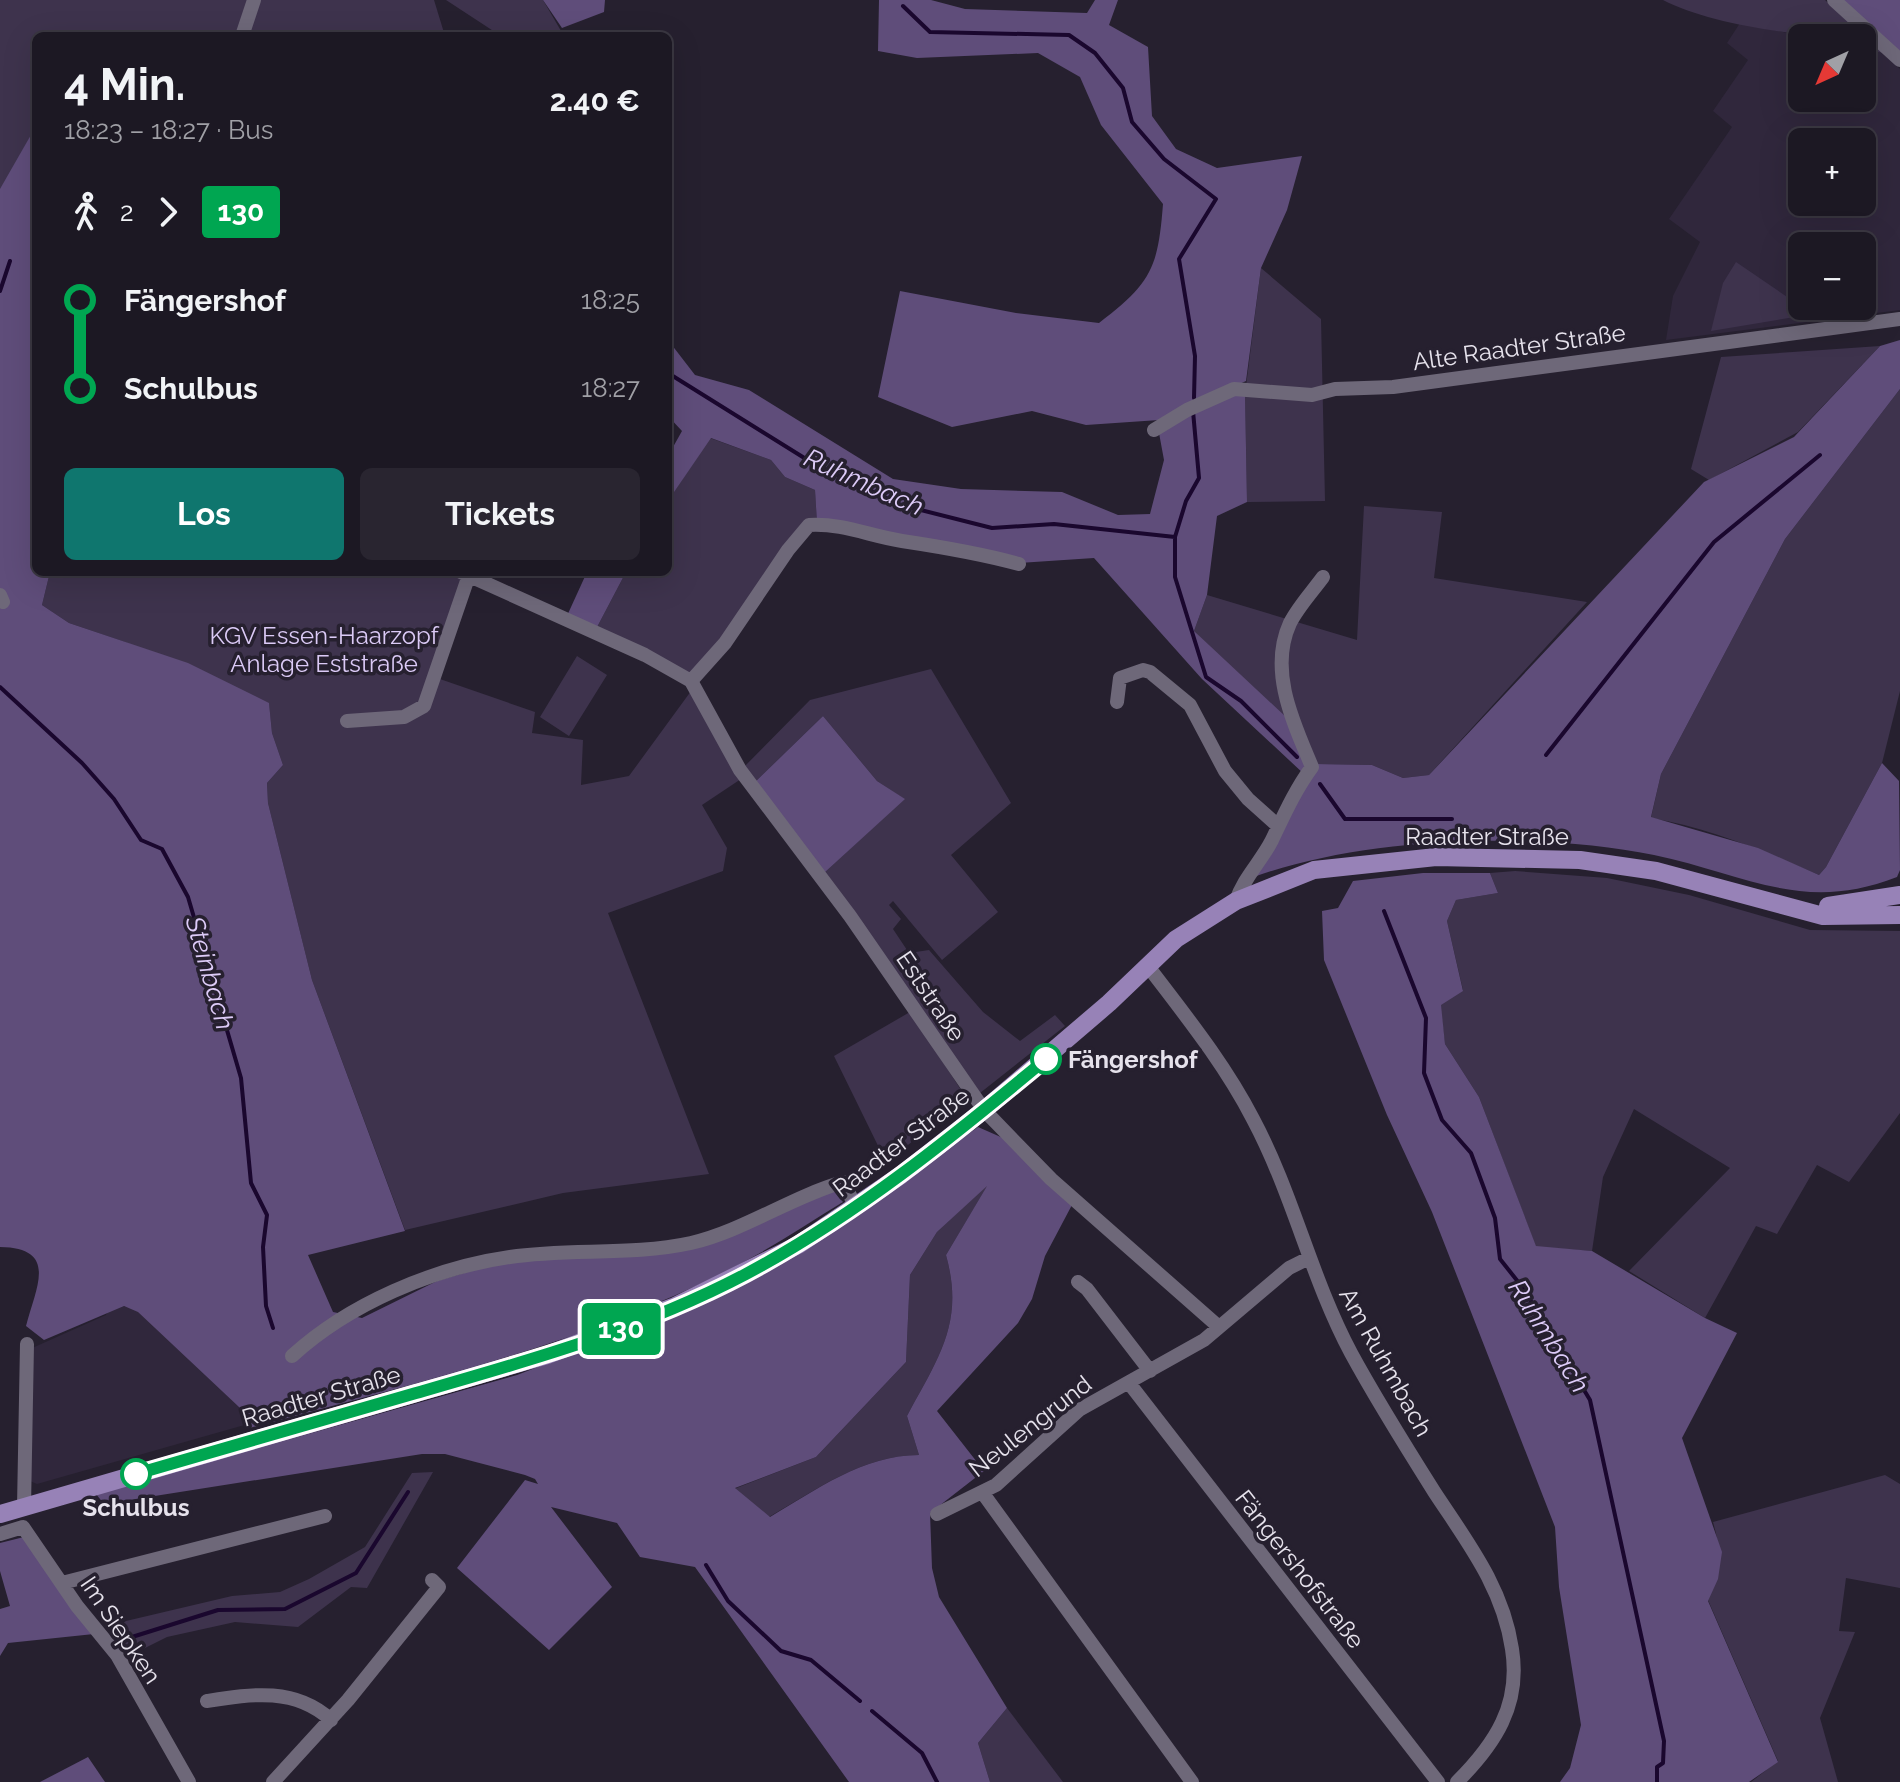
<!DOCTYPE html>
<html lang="de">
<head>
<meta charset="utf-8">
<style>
	:root { --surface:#1c1823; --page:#292530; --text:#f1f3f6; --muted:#a0a0a6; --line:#3a3741; --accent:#0f766e }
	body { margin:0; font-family:Raleway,sans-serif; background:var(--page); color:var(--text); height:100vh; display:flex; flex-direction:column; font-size:30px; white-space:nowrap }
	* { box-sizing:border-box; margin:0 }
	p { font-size:26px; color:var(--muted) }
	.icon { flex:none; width:44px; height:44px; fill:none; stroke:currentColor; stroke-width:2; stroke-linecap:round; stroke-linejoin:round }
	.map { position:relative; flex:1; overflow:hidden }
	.panel { position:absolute; left:32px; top:32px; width:640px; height:544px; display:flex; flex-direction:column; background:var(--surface); border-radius:12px; box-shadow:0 8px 32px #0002,0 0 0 2px var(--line) }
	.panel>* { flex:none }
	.badge { padding:0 16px; border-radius:6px; font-size:28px; line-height:52px }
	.needle { width:52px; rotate:224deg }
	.controls { position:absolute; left:1788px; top:24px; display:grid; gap:16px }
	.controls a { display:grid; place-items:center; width:88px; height:88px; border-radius:12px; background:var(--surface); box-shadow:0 8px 32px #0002,0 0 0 2px var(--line); font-size:40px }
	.map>.badge { position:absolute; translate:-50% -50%; box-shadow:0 0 0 4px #fff }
	.legs { display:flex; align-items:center; gap:12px; height:88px; padding:0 32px; font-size:26px }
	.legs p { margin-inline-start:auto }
	.headline { display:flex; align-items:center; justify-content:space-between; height:136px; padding:0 32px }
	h1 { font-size:44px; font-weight:700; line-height:60px }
	.button { display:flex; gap:16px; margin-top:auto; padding:16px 32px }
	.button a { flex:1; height:92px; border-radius:12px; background:var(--accent); color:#fff; font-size:32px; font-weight:700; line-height:92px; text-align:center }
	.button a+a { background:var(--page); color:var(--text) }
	ul { padding:0 32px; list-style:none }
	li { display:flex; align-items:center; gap:28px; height:88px; font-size:30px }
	li i { display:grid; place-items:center; width:12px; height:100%; margin:0 10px; background:currentColor }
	li i::after { content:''; width:20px; height:20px; margin:-10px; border:6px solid; border-radius:50%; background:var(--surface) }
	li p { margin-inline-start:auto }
	li:first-child i { background:linear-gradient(#0000 50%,currentColor 0) }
	li:last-child i { background:linear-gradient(currentColor 50%,#0000 0) }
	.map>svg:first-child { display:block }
	.built { fill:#30273c; fill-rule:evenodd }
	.green { fill:#3e334d }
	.forest { fill:#5f4d7a; fill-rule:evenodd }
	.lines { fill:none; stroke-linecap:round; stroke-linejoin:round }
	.stream { stroke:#1a072e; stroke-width:4 }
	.minor { stroke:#6e6879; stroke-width:14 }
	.major { stroke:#9782b7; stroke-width:18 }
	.line-1-casing { stroke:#fff; stroke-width:18 }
	.line-1 { stroke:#00a651; stroke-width:12 }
	.stop-1-dot { fill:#fff; stroke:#00a651; stroke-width:4 }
	.labels { text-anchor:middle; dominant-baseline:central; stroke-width:7; stroke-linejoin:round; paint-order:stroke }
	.street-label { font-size:24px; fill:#e6e2ec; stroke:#26202f }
	.park-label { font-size:24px; fill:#dbcaf6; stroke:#26202f }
	.stop-label { font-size:24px; font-weight:bold; fill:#e6e2ec; stroke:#26202f; text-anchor:start }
	.water-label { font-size:26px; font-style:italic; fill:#ddcbf8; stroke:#26202f }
</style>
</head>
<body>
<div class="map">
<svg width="1900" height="1782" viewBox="0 0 1900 1782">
	<rect width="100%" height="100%" fill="#26202f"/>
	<path class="built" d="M 1740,23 L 1812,38 L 1802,38 L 1802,98 L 1862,98 L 1862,49 L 1883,53 L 1900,69 L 1900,310 L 1666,340 L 1673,296 L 1700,242 L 1669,219 L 1732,127 L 1713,111 L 1748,60 L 1727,43 ZM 1802,142 L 1862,142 L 1862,202 L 1802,202 ZM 1802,246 L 1862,246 L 1862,306 L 1802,306 Z
		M 112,1303 L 138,1310 L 239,1406 L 248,1424 L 37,1484 L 30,1481 L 30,1349 L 106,1315 Z"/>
	<path class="green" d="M 0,0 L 253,0 L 242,36 L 36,36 L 36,126 L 0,192 Z
		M 255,0 L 434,0 L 445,36 L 243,36 Z
		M 446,0 L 543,0 L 564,36 L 501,36 Z
		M 1663,0 L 1825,0 L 1883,53 L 1862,49 L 1862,38 C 1808,38 1710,25 1663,0 Z
		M 1736,262 L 1812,314 L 1711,331 L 1723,283 Z
		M 1261,268 L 1321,319 L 1325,501 L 1247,502 L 1245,394 Z
		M 1880,346 L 1798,432 L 1709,480 L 1691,469 L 1721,357 Z
		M 1900,389 L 1900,691 L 1882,763 L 1826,867 L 1819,875 C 1764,851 1710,828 1651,818 L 1661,774 L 1785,539 Z
		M 710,438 L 771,460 L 785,477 L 815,490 L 817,523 L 691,679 L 595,631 L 626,572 L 668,572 L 668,501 Z
		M 1364,506 L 1442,512 L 1434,578 L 1587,602 L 1429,775 L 1403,778 L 1372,765 L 1316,764 L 1194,631 L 1207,595 L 1357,640 Z
		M 50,572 L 470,572 L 437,678 L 535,712 L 532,733 L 583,740 L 581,785 L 629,776 L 694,687 L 744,777 L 702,805 L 727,848 L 723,871 L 608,913 L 709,1174 L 563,1193 L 405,1230 L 312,980 L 268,803 L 267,783 L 283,765 L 272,733 L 269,704 L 125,642 L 69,623 L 42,605 Z
		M 577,656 L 607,675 L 569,736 L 540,717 Z
		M 931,669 L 1011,803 L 951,855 L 998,912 L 942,960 L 893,901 L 889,905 L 901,919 L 893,929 L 909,953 L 929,950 L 983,1012 L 1020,1041 L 1055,1015 L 1065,1026 L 980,1093 L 823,874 L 904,799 L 877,781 L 823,716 L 753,784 L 742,769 L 810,700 Z
		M 1515,871 L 1607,878 L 1689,895 L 1810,930 L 1900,931 L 1900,1113 L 1849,1182 L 1817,1165 L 1777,1234 L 1756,1226 L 1705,1318 L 1629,1271 L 1730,1168 L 1634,1109 L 1603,1177 L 1592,1251 L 1536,1247 L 1479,1097 L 1445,1044 L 1440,1004 L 1463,990 L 1447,921 L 1456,900 L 1498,893 L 1490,873 Z
		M 910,1012 L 967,1099 L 886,1162 L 834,1056 Z
		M 989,1183 L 946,1255 C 965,1323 938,1358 907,1416 L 919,1455 C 863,1455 816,1490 769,1517 L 734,1489 L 816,1457 L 906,1362 L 910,1275 L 937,1232 Z
		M 433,1472 L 367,1588 L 351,1587 L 298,1627 L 235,1622 L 167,1637 L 127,1657 L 109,1634 L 126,1621 L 232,1596 L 280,1592 L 309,1579 L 365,1547 L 412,1473 Z
		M 1885,1475 L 1900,1484 L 1900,1588 L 1846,1578 L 1839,1631 L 1855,1632 L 1820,1718 L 1838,1782 L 1751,1782 L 1778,1761 L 1708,1600 C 1721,1572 1722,1553 1713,1522 Z
		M 1007,1708 L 1063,1782 L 990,1782 L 978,1743 Z"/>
	<path class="forest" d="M 543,0 L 605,0 L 604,12 L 562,28 Z
		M 879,0 L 931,0 L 965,9 L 1087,13 L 1095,0 L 1118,0 L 1109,25 L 1148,47 L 1152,116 L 1176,149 L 1217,168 L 1302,156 L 1287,210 L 1261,268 L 1246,381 L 1159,420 L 1086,425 L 1032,411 L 952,427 L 878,397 L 900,291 L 1016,313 L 1099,323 C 1151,283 1158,269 1163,204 L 1101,125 L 1080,77 L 1038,53 L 917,58 L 878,51 Z
		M 1843,0 L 1900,0 L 1900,53 Z
		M 36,126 L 36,572 L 50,572 L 42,605 L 69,623 L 188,663 L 269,703 L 272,733 L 283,765 L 267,783 L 268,803 L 312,980 L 405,1231 L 308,1255 L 333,1312 L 362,1318 L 437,1281 L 511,1259 L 653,1252 L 834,1191 L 843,1202 C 815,1219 788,1237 760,1253 C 606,1340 419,1382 250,1428 L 239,1407 L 138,1312 L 124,1306 L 44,1340 L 26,1326 C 36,1287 59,1248 0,1247 L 0,189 Z
		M 668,340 L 695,375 L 749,390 L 893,479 L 961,489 L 1062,492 L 1118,515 L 1150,514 L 1164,460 L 1159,433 L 1222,397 L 1245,394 L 1247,502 L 1217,516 L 1207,595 L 1194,631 L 1286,717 L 1311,760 L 1304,774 L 1202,679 L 1094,558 L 1019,563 L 817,523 L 815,490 L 785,477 L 771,460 L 711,438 L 668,501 L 668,456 L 682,431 L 668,416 Z
		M 1900,340 L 1900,389 L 1785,539 L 1661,774 L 1651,817 L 1758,848 L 1819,875 L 1826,867 L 1882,763 L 1899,781 L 1900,870 L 1897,877 C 1803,914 1745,874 1654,855 C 1536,831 1364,836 1251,878 L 1316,764 L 1372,765 L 1403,778 L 1429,775 L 1704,482 L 1794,437 L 1880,346 Z
		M 587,572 L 626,572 L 595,631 L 566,618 Z
		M 823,716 L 877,781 L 905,799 L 823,874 L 753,784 Z
		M 1423,873 L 1490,873 L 1498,893 L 1456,900 L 1447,921 L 1463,991 L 1441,1005 L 1445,1044 L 1479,1097 L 1536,1246 L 1592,1251 L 1705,1318 L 1737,1333 L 1682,1438 L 1722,1552 L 1718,1579 L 1708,1601 L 1778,1762 L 1749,1782 L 1560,1782 L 1570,1768 L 1581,1725 L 1559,1587 L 1555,1527 L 1432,1212 L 1387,1115 L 1324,960 L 1322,911 L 1338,908 L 1353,881 Z
		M 978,1127 L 1003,1138 L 1073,1203 L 1045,1256 L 1032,1299 L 1018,1323 L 937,1411 L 984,1471 L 930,1513 L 932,1568 L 939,1597 L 1007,1708 L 978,1743 L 990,1782 L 849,1782 L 695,1567 L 640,1557 L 617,1523 L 551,1507 L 612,1587 L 549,1650 L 457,1568 L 525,1480 L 538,1484 L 535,1479 L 525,1475 L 445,1454 L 422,1454 L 104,1504 L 96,1494 L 517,1375 L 630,1331 L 858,1211 ZM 987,1186 L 946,1255 C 965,1323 938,1358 907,1416 L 919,1455 C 863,1455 816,1490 770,1517 L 735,1488 L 816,1457 L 906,1362 L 910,1275 L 937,1232 Z
		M 24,1537 L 94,1634 L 8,1643 L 0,1656 L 0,1609 L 10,1606 L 0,1571 L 0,1543 Z
		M 88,1757 L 105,1782 L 40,1782 Z"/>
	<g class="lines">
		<path class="stream" d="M 903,6 L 930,32 L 1069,35 L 1095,53 L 1123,88 L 1132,122 L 1164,159 L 1216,199 L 1179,259 L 1195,356 L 1194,398
			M 0,291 L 10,261
			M 668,373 L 814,464 L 901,505 L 992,528 L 1054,524 L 1175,537
			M 1193,411 L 1199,478 L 1186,501 L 1175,537 L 1175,577 L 1206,677 L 1241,701 L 1297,757
			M 0,687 L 82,763 L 114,799 L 141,840 L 162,849 L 188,897 L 241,1078 L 251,1183 L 267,1215 L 263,1247 L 266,1306 L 273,1328
			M 1546,755 L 1714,542 L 1820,455
			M 1320,784 L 1345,819 L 1452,819
			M 1384,911 L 1426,1018 L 1424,1073 L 1442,1120 L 1471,1153 L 1495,1218 L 1500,1259 L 1523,1288 L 1590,1400 L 1664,1741 L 1663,1763 L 1657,1767 L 1657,1782
			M 706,1565 L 728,1601 L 781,1651 L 811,1660 L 860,1701
			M 132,1637 L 218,1610 L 285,1609 L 356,1573 L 408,1492
			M 872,1711 L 922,1753 L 937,1782"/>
		<path class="minor" d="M 1834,0 L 1900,60
			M 242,36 L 254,0
			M 1154,430 L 1187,410 L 1234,389 L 1312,395 L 1335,389 L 1393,387 L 1900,319
			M 461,572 L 645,655 L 691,681 L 740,770 L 850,916 L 984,1110 L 1051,1179 L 1219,1327
			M 0,595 L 3,602
			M 691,681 L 725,643 L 788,550 L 809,525 C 842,523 870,536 902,541 C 942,547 979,553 1019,564
			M 1117,702 L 1120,678 L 1143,670 L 1150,672 L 1190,705 L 1225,771 L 1248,799 L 1277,825
			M 347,721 L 404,717 L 424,706 L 469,575
			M 1236,901 C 1244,877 1261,862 1272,840 C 1284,815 1295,790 1312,767 C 1294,724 1268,671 1290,623 C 1298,607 1312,592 1323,577
			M 1147,965 C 1185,1015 1224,1063 1253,1119 C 1293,1194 1311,1278 1351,1353 C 1377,1401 1406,1447 1435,1493 C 1468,1543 1503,1588 1512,1649 C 1521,1705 1495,1744 1457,1782
			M 1078,1282 L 1087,1289 L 1150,1371
			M 292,1356 C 349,1304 433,1268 510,1257 C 570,1248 631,1256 691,1243 C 743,1231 791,1197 843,1182 L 856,1207
			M 1129,1383 L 1438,1782
			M 982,1492 L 1192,1782
			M 24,1507 L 27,1344
			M 937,1514 L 996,1485 L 1079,1410 L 1204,1340 L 1289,1268 L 1307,1259
			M 0,1534 L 23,1527 L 77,1606 L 117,1655 L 189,1782
			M 62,1583 L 325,1516
			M 207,1701 C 252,1694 295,1687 331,1720
			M 273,1782 L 348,1700 L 439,1587 L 432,1580"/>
		<path class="major" d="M 1828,906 L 1900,895
			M 0,1514 L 547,1355 L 673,1307 L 798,1245 L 901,1175 L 984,1110 L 1109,1003 L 1176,939 L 1236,901 L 1314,870 L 1436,857 L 1580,860 L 1656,871 L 1823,916 L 1900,915"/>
	</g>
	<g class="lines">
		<defs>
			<path id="line-1" d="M 136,1474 C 229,1447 322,1420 416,1393 C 528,1361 642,1329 746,1274 C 855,1216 951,1138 1046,1059"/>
		</defs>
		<use href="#line-1" class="line-1-casing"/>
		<use href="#line-1" class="line-1"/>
	</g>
	<g class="stop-1-dot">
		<circle cx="1046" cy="1059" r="14"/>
		<circle cx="136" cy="1474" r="14"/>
	</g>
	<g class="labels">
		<g class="street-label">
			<text transform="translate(1519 347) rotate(-8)">Alte Raadter Straße</text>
			<text x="1487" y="836">Raadter Straße</text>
			<text transform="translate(931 996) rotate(56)">Eststraße</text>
			<text transform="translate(901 1142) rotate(-37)">Raadter Straße</text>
			<text transform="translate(1386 1362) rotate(61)">Am Ruhmbach</text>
			<text transform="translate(321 1396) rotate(-16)">Raadter Straße</text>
			<text transform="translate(1030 1426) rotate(-38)">Neulengrund</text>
			<text transform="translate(1300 1569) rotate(52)">Fängershofstraße</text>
			<text transform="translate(121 1630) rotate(56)">Im Siepken</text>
		</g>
		<g class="park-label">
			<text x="324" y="635">KGV Essen-Haarzopf<tspan x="324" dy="28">Anlage Eststraße</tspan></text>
		</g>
		<g class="stop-label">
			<text x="1068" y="1059">Fängershof</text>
			<text x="136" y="1507" text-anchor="middle">Schulbus</text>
		</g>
		<g class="water-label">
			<text transform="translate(864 482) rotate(24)">Ruhmbach</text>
			<text transform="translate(210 973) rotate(74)">Steinbach</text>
			<text transform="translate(1549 1336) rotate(58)">Ruhmbach</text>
		</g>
	</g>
</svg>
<div class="controls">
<a><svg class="needle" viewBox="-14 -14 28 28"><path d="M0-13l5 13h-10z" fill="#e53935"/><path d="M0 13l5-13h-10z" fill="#a0a0a6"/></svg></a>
<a>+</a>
<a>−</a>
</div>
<b class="badge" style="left:621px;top:1329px;background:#00a651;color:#fff">130</b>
<section class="panel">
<div class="headline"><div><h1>4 Min.</h1><p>18:23 – 18:27 · Bus</p></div><b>2.40 €</b></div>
<div class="legs"><svg class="icon" aria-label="walk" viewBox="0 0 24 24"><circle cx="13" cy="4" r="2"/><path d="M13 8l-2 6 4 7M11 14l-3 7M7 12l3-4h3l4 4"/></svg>2<svg class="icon" aria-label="forward" viewBox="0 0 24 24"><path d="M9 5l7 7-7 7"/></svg><b class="badge" style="background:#00a651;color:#fff">130</b></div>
<ul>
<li><i style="color:#00a651"></i><b>Fängershof</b><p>18:25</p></li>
<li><i style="color:#00a651"></i><b>Schulbus</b><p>18:27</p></li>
</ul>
<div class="button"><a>Los</a><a>Tickets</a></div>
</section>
</div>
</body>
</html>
